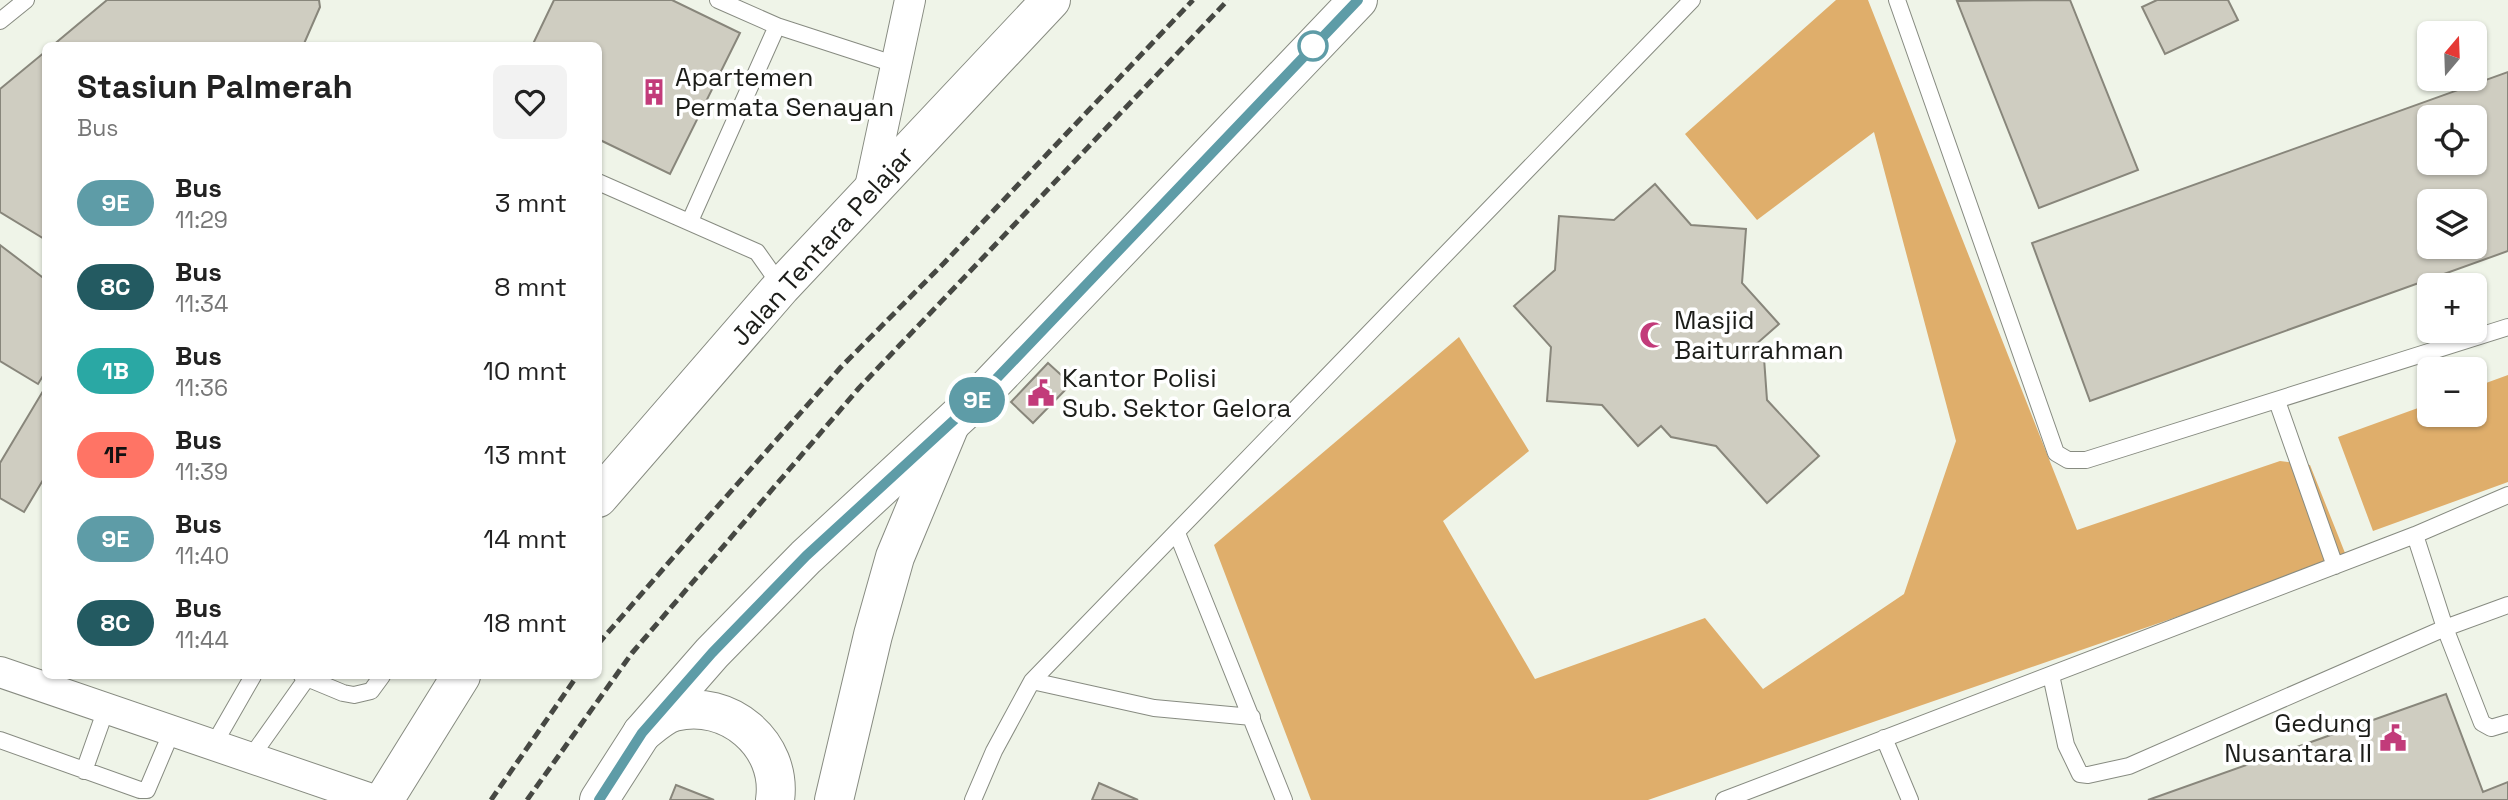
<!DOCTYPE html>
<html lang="id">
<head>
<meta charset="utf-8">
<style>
	:root { --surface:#fff; --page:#f2f2f2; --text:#222; --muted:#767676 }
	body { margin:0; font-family:"Space Grotesk",sans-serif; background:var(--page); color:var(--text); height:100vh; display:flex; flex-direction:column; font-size:26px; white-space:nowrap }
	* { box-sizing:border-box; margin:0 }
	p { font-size:23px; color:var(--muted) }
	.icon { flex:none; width:38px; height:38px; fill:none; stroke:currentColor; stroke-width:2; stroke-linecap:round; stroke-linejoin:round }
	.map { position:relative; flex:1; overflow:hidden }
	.panel { position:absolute; left:42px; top:42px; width:560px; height:637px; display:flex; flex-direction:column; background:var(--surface); border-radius:10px; box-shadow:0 2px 5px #0004 }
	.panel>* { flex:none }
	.badge { padding:0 14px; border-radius:23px; font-size:24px; line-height:46px }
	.needle { width:46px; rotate:19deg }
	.fabs { position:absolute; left:2417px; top:21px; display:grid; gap:14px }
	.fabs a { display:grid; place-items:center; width:70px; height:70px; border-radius:10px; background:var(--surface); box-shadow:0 2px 5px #0004; font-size:35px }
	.map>.badge { position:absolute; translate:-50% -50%; box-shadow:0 0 0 4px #fff }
	.round { display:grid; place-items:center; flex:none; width:74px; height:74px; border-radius:10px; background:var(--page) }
	.head { display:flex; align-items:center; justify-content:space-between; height:119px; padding:0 35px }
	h1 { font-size:33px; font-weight:600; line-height:52px }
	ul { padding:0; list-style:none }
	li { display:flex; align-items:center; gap:21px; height:84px; padding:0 35px }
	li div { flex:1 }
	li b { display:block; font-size:26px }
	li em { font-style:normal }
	li .badge { min-width:77px; font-weight:700; text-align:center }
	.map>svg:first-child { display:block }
	.forest { fill:#dfae6b }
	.building { fill:#cfcdc1; stroke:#88867b; stroke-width:2; fill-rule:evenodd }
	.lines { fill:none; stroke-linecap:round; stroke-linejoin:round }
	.lane-casing { stroke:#878b81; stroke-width:18 }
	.street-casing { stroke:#878b81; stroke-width:32 }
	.secondary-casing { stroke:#878b81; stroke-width:40 }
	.highway-casing { stroke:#878b81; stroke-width:40 }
	.lane { stroke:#fff; stroke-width:16 }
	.street { stroke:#fff; stroke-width:30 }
	.secondary { stroke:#fff; stroke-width:38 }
	.highway { stroke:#fff; stroke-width:38 }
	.rail { stroke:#464843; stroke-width:5; stroke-dasharray:10 5; stroke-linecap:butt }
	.line-casing { stroke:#fff; stroke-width:16 }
	.line { stroke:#5e9ca7; stroke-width:10 }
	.stop-dot { fill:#fff; stroke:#5e9ca7; stroke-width:3.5 }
	.labels { text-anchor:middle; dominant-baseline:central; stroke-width:7; stroke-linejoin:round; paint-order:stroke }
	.poi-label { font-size:26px; fill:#1c1d19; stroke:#fff; text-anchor:start }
	.street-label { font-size:26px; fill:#1c1d19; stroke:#fff }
</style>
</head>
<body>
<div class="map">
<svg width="2508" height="800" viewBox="0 0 2508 800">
	<rect width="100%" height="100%" fill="#eff4e8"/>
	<path class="forest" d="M 1836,0 L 1868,0 L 2077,530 L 2280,461 L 2310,465 L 2347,558 L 1648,800 L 1311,800 L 1214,545 L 1459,337 L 1529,451 L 1443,521 L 1535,679 L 1705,618 L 1763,689 L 1904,594 L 1956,441 L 1874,132 L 1757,220 L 1685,134 Z
		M 2508,375 L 2508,482 L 2373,531 L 2338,437 L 2429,404 L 2429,415 L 2474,415 L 2475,387 Z"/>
	<path class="building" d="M 107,0 L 319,0 L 320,7 L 303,46 L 52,46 Z
		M 554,0 L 672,0 L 740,33 L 670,174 L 598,139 L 598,46 L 532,46 Z
		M 2070,0 L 2138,170 L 2039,208 L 1957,1 Z
		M 2157,0 L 2228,0 L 2238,20 L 2165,54 L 2142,7 Z
		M 46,51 L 46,240 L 0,212 L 0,89 Z
		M 2508,72 L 2508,251 L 2090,401 L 2032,243 ZM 2429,117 L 2474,117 L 2474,163 L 2429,163 ZM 2429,201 L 2474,201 L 2474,247 L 2429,247 Z
		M 1655,184 L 1691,225 L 1746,229 L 1742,283 L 1779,324 L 1754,346 L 1764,358 L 1767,400 L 1819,456 L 1767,503 L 1716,446 L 1671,437 L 1661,426 L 1638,446 L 1602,405 L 1547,401 L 1551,347 L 1514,306 L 1555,270 L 1559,216 L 1614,220 Z
		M 0,245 L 46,280 L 46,371 L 38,384 L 0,361 Z
		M 1048,363 L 1071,384 L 1033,423 L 1011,402 Z
		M 46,386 L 46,475 L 24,512 L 0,498 L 0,463 Z
		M 2446,694 L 2483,792 L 2508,782 L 2508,800 L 2148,800 Z
		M 1099,783 L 1138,800 L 1092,800 Z
		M 676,785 L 714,800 L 670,800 Z"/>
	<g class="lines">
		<defs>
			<path id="lane" d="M 718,0 L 777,26 L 897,65
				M 1897,0 L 2056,453 L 2068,460 L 2086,460 L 2508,327
				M 0,21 L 26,0
				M 598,182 L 757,252 L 781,286
				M 690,221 L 777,26
				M 2277,401 L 2335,566
				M 1177,533 L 1284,800
				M 2415,535 L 2445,628 L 2482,723 L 2491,728 L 2508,723
				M 2051,675 L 2066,745 L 2080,774 L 2088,775 L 2129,766 L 2445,628 L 2508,605
				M 302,676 L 343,693 L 354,695 L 371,691 L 382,676
				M 1032,681 L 1154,708 L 1252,717
				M 1884,738 L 1910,800
				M 0,740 L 140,790 L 147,790 L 172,731
				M 214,744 L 253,676
				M 251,757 L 307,678
				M 84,771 L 106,709
				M 973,800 L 994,751 L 1032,681 L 1692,0
				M 1724,800 L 2415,535 L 2508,495"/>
			<path id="street" d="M 869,192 L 910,0
				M 0,672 L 374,800"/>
			<path id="secondary" d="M 642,733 C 651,726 663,715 674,712 C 728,698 783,744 775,800
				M 834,800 L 873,635 L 895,557 L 950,425"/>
			<path id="highway" d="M 598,498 L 781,287 L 1051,0
				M 384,800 L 461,676
				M 599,800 L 642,733 L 712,653 L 806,557 L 977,399 L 1358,0"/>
		</defs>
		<use href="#lane" class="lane-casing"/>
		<use href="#street" class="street-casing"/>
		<use href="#secondary" class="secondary-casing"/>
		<use href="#highway" class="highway-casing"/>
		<use href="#lane" class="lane"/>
		<use href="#street" class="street"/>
		<use href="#secondary" class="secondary"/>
		<use href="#highway" class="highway"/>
		<path class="rail" d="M 598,644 L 710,515 L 841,367 L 944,263 L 1193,0
			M 491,800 L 577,676
			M 527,800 L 632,653 L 859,388 L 1228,0"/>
	</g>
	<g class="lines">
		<defs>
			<path id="line" d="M 599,800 L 642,733 L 712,653 L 806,556 L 977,399 L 1358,0"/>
		</defs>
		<use href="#line" class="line-casing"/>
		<use href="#line" class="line"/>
	</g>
	<defs>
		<symbol id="building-bare" viewBox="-9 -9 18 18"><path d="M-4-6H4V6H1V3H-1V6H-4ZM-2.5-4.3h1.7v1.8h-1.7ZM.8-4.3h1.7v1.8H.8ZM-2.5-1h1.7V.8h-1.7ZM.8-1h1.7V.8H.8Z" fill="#c23b7a" stroke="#fff" stroke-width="2.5" paint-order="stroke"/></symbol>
		<symbol id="mosque-bare" viewBox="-9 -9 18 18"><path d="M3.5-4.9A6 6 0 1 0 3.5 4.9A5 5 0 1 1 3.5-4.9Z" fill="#c23b7a" stroke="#fff" stroke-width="2.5" paint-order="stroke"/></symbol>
		<symbol id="civic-bare" viewBox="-9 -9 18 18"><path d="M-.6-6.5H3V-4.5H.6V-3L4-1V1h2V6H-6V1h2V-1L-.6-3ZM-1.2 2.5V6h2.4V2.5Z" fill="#c23b7a" stroke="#fff" stroke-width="2.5" paint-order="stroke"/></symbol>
	</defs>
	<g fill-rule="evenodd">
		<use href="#building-bare" x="635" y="73" width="38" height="38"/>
		<use href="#mosque-bare" x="1634" y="316" width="38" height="38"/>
		<use href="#civic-bare" x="1022" y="374" width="38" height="38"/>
		<use href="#civic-bare" x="2374" y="719" width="38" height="38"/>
	</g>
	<circle class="stop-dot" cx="1313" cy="46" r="14"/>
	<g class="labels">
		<g class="poi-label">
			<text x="675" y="77">Apartemen<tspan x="675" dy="30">Permata Senayan</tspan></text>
			<text x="1674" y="320">Masjid<tspan x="1674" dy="30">Baiturrahman</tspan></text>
			<text x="1062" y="378">Kantor Polisi<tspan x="1062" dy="30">Sub. Sektor Gelora</tspan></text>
			<text x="2372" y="723" text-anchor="end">Gedung<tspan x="2372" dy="30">Nusantara II</tspan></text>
		</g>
		<g class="street-label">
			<text transform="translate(822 246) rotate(-48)">Jalan Tentara Pelajar</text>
		</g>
	</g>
</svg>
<div class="fabs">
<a><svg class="needle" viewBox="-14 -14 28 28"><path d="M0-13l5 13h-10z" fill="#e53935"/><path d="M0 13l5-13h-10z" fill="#767676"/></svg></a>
<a><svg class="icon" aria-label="locate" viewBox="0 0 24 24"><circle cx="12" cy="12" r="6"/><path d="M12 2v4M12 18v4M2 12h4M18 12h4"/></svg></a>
<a><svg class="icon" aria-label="layers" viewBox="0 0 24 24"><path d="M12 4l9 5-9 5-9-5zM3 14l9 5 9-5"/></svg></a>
<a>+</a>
<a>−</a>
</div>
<b class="badge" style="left:977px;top:400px;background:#5e9ca7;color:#fff">9E</b>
<section class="panel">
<div class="head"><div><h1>Stasiun Palmerah</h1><p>Bus</p></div><a class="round"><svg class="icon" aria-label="heart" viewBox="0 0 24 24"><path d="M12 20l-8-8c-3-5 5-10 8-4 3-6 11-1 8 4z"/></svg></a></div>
<ul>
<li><span class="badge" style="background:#5e9ca7;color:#fff">9E</span><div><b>Bus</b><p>11:29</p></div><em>3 mnt</em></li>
<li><span class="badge" style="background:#235a61;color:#fff">8C</span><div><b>Bus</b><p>11:34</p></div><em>8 mnt</em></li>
<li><span class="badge" style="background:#2aa8a4;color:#fff">1B</span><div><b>Bus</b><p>11:36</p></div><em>10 mnt</em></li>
<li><span class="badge" style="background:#ff7465;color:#111">1F</span><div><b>Bus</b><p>11:39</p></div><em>13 mnt</em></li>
<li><span class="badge" style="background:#5e9ca7;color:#fff">9E</span><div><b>Bus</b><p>11:40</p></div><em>14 mnt</em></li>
<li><span class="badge" style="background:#235a61;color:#fff">8C</span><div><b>Bus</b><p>11:44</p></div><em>18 mnt</em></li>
</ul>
</section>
</div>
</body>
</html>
